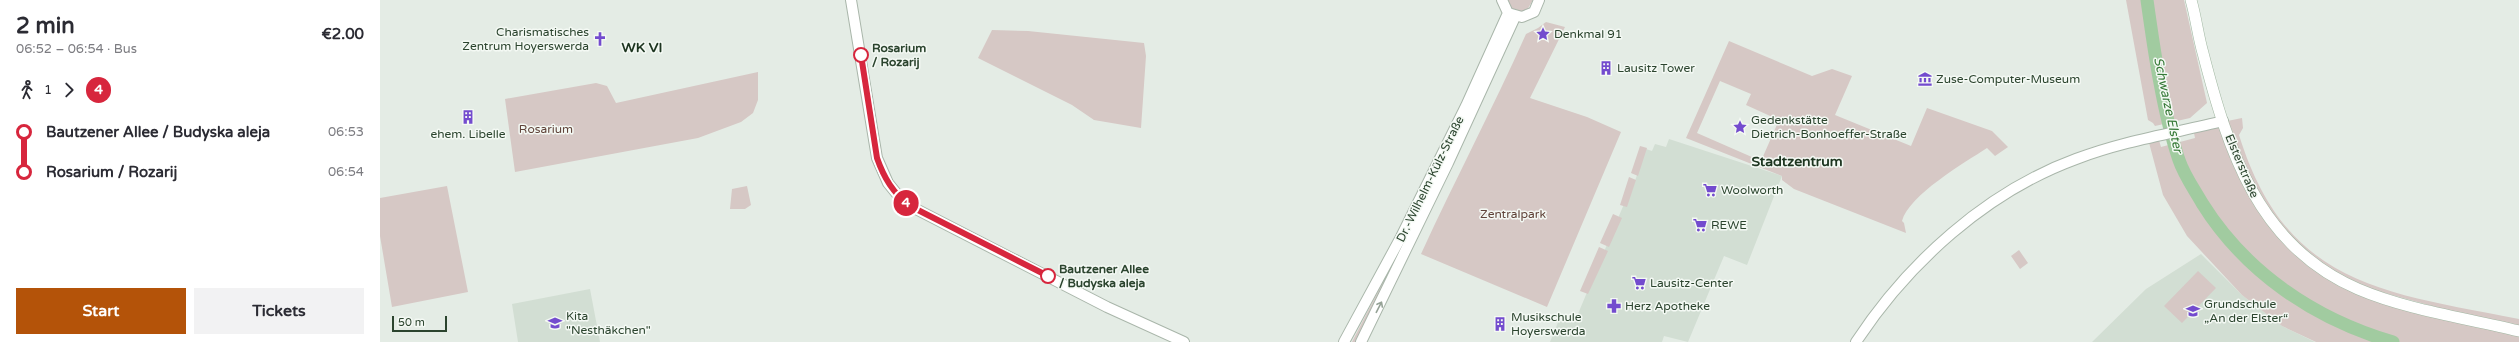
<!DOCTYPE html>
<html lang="en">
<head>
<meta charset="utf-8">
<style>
	:root { --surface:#fff; --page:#f2f2f3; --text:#2b2b33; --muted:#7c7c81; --accent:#b45309 }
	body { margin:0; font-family:"Varela Round",sans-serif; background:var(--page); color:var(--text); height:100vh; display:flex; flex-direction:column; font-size:15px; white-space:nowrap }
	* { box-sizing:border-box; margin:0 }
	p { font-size:13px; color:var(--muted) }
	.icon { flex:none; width:22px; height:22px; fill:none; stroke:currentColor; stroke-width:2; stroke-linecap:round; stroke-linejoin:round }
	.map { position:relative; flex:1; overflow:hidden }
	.details { display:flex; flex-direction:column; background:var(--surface); width:380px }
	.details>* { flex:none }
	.badge { padding:0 8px; border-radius:13px; font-size:14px; line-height:26px }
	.scale { position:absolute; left:12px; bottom:10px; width:55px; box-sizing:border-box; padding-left:4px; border:2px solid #2b442e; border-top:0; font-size:11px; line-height:14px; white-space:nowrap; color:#2b442e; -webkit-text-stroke:3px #f4f9f4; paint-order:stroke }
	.map>.badge { position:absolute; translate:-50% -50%; box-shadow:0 0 0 2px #fff }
	.legs { display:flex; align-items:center; gap:6px; height:44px; padding:0 16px; font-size:13px }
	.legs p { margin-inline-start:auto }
	.headline { display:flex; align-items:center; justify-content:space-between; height:68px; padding:0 16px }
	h1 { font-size:22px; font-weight:700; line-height:30px }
	.primary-button { display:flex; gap:8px; margin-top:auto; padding:8px 16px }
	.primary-button a { flex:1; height:46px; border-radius:0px; background:var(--accent); color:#fff; font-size:16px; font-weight:700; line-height:46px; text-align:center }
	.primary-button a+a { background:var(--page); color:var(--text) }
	ul { padding:0 16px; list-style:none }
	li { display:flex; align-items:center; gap:14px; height:40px; font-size:15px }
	li i { display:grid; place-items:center; width:6px; height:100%; margin:0 5px; background:currentColor }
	li i::after { content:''; width:10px; height:10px; margin:-5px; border:3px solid; border-radius:50%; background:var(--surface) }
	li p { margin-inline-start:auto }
	li:first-child i { background:linear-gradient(#0000 50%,currentColor 0) }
	li:last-child i { background:linear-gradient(currentColor 50%,#0000 0) }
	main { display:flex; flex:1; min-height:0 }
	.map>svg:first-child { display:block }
	.built { fill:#d2ded3 }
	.green { fill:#d6c8c5; fill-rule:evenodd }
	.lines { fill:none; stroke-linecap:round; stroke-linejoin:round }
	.river { stroke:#a1cba0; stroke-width:13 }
	.secondary-casing { stroke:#a9b6aa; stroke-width:12 }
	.primary-casing { stroke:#a3b8a4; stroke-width:12 }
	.secondary { stroke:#fff; stroke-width:10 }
	.primary { stroke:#fff; stroke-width:11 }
	.oneway { stroke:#95a296 }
	.line-1-casing { stroke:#fff; stroke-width:9 }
	.line-1 { stroke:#d7263d; stroke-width:6 }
	.stop-1-dot { fill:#fff; stroke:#d7263d; stroke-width:2 }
	.labels { text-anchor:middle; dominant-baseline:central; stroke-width:3; stroke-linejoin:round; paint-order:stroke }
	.poi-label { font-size:12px; fill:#2b442e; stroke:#f4f9f4; text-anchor:start }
	.stop-label { font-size:12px; font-weight:bold; fill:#2b442e; stroke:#f4f9f4; text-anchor:start }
	.park-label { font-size:12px; fill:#604339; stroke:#f4f9f4 }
	.street-label { font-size:12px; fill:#2b442e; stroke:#f4f9f4 }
	.water-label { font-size:13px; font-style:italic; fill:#357936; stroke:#f4f9f4 }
	.quarter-label { font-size:14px; font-weight:bold; fill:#1d3520; stroke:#f4f9f4 }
</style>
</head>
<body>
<main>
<section class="details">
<div class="headline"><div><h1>2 min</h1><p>06:52 – 06:54 · Bus</p></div><b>€2.00</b></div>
<div class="legs"><svg class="icon" aria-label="walk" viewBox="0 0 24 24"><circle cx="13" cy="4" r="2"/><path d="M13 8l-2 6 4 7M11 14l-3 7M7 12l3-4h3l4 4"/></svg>1<svg class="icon" aria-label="forward" viewBox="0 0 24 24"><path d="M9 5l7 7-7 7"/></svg><b class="badge" style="background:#d7263d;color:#fff">4</b></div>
<ul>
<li><i style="color:#d7263d"></i><b>Bautzener Allee / Budyska aleja</b><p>06:53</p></li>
<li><i style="color:#d7263d"></i><b>Rosarium / Rozarij</b><p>06:54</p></li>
</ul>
<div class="primary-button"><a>Start</a><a>Tickets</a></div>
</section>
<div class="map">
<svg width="2139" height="342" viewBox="0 0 2139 342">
	<rect width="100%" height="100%" fill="#e4ece5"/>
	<path class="built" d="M 1289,139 L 1402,176 L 1367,265 L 1344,256 L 1308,342 L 1284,336 L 1282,342 L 1170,342 L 1181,315 L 1195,321 L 1244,204 L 1247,204 L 1266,149 L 1272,151 L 1275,144 L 1286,147 Z
		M 1821,254 L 1862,295 L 1902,326 L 1935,342 L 1712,342 L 1766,289 Z
		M 210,289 L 220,342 L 138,342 L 132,304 Z"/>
	<path class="green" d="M 1127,0 L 1153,0 L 1147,10 L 1140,12 L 1130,8 Z
		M 1746,0 L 1804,0 L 1827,103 L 1810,118 L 1775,126 L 1773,123 L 1768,120 Z
		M 1166,22 L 1185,27 L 1150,98 L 1207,117 L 1241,132 L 1167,307 L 1041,254 C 1075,180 1113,108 1146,34 L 1158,28 Z
		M 612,30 L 648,31 L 764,43 L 766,56 L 761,128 L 714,120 L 692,105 L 598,58 Z
		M 1349,41 L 1432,76 L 1452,69 L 1472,76 L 1455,115 L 1531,146 L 1547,108 L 1612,131 L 1628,147 L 1615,156 L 1607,148 C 1584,163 1529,195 1522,221 L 1524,223 L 1526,233 L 1414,189 L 1402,180 L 1402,176 L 1306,138 ZM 1340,81 L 1371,94 L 1366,105 L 1399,120 L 1381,161 L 1317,133 Z
		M 378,72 L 378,100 L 373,113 L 361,122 L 318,138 L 135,172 L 125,99 L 216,83 L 227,86 L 236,103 Z
		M 1862,118 L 1863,128 L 1859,135 C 1906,286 2003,292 2139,319 L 2139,330 L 1965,282 L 1886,217 L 1964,283 L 2139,332 L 2139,342 L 1936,342 L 1902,326 L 1862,295 L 1807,236 L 1783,195 L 1768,139 L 1778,137 L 1781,147 L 1815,138 L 1813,128 Z
		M 1260,146 L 1267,148 L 1258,176 L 1251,173 Z
		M 1249,177 L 1256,180 L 1247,207 L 1240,205 Z
		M 67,186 L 88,292 L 12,307 L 0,236 L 0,198 Z
		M 367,186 L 371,205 L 365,209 L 350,209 L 352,189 Z
		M 1233,214 L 1242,218 L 1229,247 L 1220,243 Z
		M 1219,247 L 1228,251 L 1208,294 L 1200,291 Z
		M 1639,250 L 1648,263 L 1640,269 L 1631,256 Z
		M 1018,253 L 1019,254 L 976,342 L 972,342 Z
		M 1818,271 L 1836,288 L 1802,323 L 1784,306 Z"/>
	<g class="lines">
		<path class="river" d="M 1767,0 C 1774,50 1783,113 1799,160 C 1804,175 1814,189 1822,203 C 1865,272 1934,319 2013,342"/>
		<defs>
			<path id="secondary" d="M 471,0 L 497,158 L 508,183 L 521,199 L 530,206 L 727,307 L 804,342
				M 1122,0 L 1128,13 L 1142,17 L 1154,12 L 1159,0
				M 964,342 L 1021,237 L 1086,106 L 1128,13
				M 981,342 L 1068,163 L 1135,17
				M 1476,342 C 1528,263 1606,192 1696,159 C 1743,141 1794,133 1843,121"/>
			<path id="primary" d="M 1811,0 C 1816,17 1818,36 1823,53 C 1848,150 1878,246 1978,289 C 2027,310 2087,318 2139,331"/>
		</defs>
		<use href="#secondary" class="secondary-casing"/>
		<use href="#primary" class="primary-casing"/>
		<use href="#secondary" class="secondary"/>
		<use href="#primary" class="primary"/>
	</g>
	<defs><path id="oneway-shaft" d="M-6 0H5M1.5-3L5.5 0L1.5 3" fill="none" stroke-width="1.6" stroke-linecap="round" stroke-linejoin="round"/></defs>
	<use class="oneway" href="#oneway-shaft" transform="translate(999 307) rotate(-63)"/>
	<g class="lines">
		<defs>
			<path id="line-1" d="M 481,55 L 497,158 C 504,178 513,193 530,206 L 668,276"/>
		</defs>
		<use href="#line-1" class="line-1-casing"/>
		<use href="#line-1" class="line-1"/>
	</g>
	<defs>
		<symbol id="sight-bare" viewBox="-9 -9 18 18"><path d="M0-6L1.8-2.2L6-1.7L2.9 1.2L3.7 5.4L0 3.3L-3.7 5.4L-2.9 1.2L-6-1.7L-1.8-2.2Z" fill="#734bce" stroke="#f4f9f4" stroke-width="2.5" paint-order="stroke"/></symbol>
		<symbol id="church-bare" viewBox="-9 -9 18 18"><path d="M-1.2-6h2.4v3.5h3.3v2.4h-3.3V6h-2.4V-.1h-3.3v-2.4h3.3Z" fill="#734bce" stroke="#f4f9f4" stroke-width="2.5" paint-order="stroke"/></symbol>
		<symbol id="building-bare" viewBox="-9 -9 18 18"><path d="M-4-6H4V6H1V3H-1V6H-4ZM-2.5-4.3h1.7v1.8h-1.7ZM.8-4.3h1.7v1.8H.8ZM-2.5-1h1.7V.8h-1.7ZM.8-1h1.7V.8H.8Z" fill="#734bce" stroke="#f4f9f4" stroke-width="2.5" paint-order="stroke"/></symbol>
		<symbol id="museum-bare" viewBox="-9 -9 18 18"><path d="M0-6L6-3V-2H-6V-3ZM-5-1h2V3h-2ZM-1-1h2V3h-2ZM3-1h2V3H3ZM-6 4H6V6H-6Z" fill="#734bce" stroke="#f4f9f4" stroke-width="2.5" paint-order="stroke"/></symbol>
		<symbol id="supermarket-bare" viewBox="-9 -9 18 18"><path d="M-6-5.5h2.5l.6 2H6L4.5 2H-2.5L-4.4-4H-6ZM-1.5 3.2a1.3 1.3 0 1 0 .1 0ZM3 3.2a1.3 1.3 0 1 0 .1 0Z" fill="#734bce" stroke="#f4f9f4" stroke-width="2.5" paint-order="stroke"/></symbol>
		<symbol id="pharmacy-bare" viewBox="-9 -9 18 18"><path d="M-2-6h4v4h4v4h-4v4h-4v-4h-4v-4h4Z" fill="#734bce" stroke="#f4f9f4" stroke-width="2.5" paint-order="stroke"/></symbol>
		<symbol id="school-bare" viewBox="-9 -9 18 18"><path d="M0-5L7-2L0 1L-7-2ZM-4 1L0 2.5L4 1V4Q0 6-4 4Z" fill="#734bce" stroke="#f4f9f4" stroke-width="2.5" paint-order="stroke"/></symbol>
	</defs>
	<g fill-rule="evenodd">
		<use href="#sight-bare" x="1153" y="24" width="20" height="20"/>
		<use href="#church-bare" x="210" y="29" width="20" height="20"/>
		<use href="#building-bare" x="1216" y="58" width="20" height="20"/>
		<use href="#museum-bare" x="1535" y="69" width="20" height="20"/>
		<use href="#building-bare" x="78" y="107" width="20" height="20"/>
		<use href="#sight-bare" x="1350" y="117" width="20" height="20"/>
		<use href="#supermarket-bare" x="1320" y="180" width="20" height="20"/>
		<use href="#supermarket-bare" x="1310" y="215" width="20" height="20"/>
		<use href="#supermarket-bare" x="1249" y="273" width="20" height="20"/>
		<use href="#pharmacy-bare" x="1224" y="296" width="20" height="20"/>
		<use href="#school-bare" x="1803" y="301" width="20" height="20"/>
		<use href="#school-bare" x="165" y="313" width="20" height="20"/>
		<use href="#building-bare" x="1110" y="314" width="20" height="20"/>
	</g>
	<g class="stop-1-dot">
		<circle cx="481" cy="55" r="7"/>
		<circle cx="668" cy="276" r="7"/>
	</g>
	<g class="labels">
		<g class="poi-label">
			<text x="209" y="32" text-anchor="end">Charismatisches<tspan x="209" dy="14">Zentrum Hoyerswerda</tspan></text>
			<text x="1174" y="34">Denkmal 91</text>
			<text x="1237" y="68">Lausitz Tower</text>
			<text x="1556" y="79">Zuse-Computer-Museum</text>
			<text x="1371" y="120">Gedenkstätte<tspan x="1371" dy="14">Dietrich-Bonhoeffer-Straße</tspan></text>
			<text x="88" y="134" text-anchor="middle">ehem. Libelle</text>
			<text x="1341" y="190">Woolworth</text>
			<text x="1331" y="225">REWE</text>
			<text x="1270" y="283">Lausitz-Center</text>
			<text x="1824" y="304">Grundschule<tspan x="1824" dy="14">„An der Elster“</tspan></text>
			<text x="1245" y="306">Herz Apotheke</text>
			<text x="186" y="316">Kita<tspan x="186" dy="14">"Nesthäkchen"</tspan></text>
			<text x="1131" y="317">Musikschule<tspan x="1131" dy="14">Hoyerswerda</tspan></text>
		</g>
		<g class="stop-label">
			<text x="492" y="48">Rosarium<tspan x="492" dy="14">/ Rozarij</tspan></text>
			<text x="679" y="269">Bautzener Allee<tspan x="679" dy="14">/ Budyska aleja</tspan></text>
		</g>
		<g class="park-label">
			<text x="166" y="129">Rosarium</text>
			<text x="1133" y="214">Zentralpark</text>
		</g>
		<g class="street-label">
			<text transform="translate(1862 166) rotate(67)">Elsterstraße</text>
			<text transform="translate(1050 179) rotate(-64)">Dr.-Wilhelm-Külz-Straße</text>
		</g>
		<g class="water-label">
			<text transform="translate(1788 105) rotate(78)">Schwarze Elster</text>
		</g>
		<g class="quarter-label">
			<text x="262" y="47">WK VI</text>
			<text x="1417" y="161">Stadtzentrum</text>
		</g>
	</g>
</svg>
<div class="scale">50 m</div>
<b class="badge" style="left:526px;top:203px;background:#d7263d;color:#fff">4</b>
</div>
</main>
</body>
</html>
